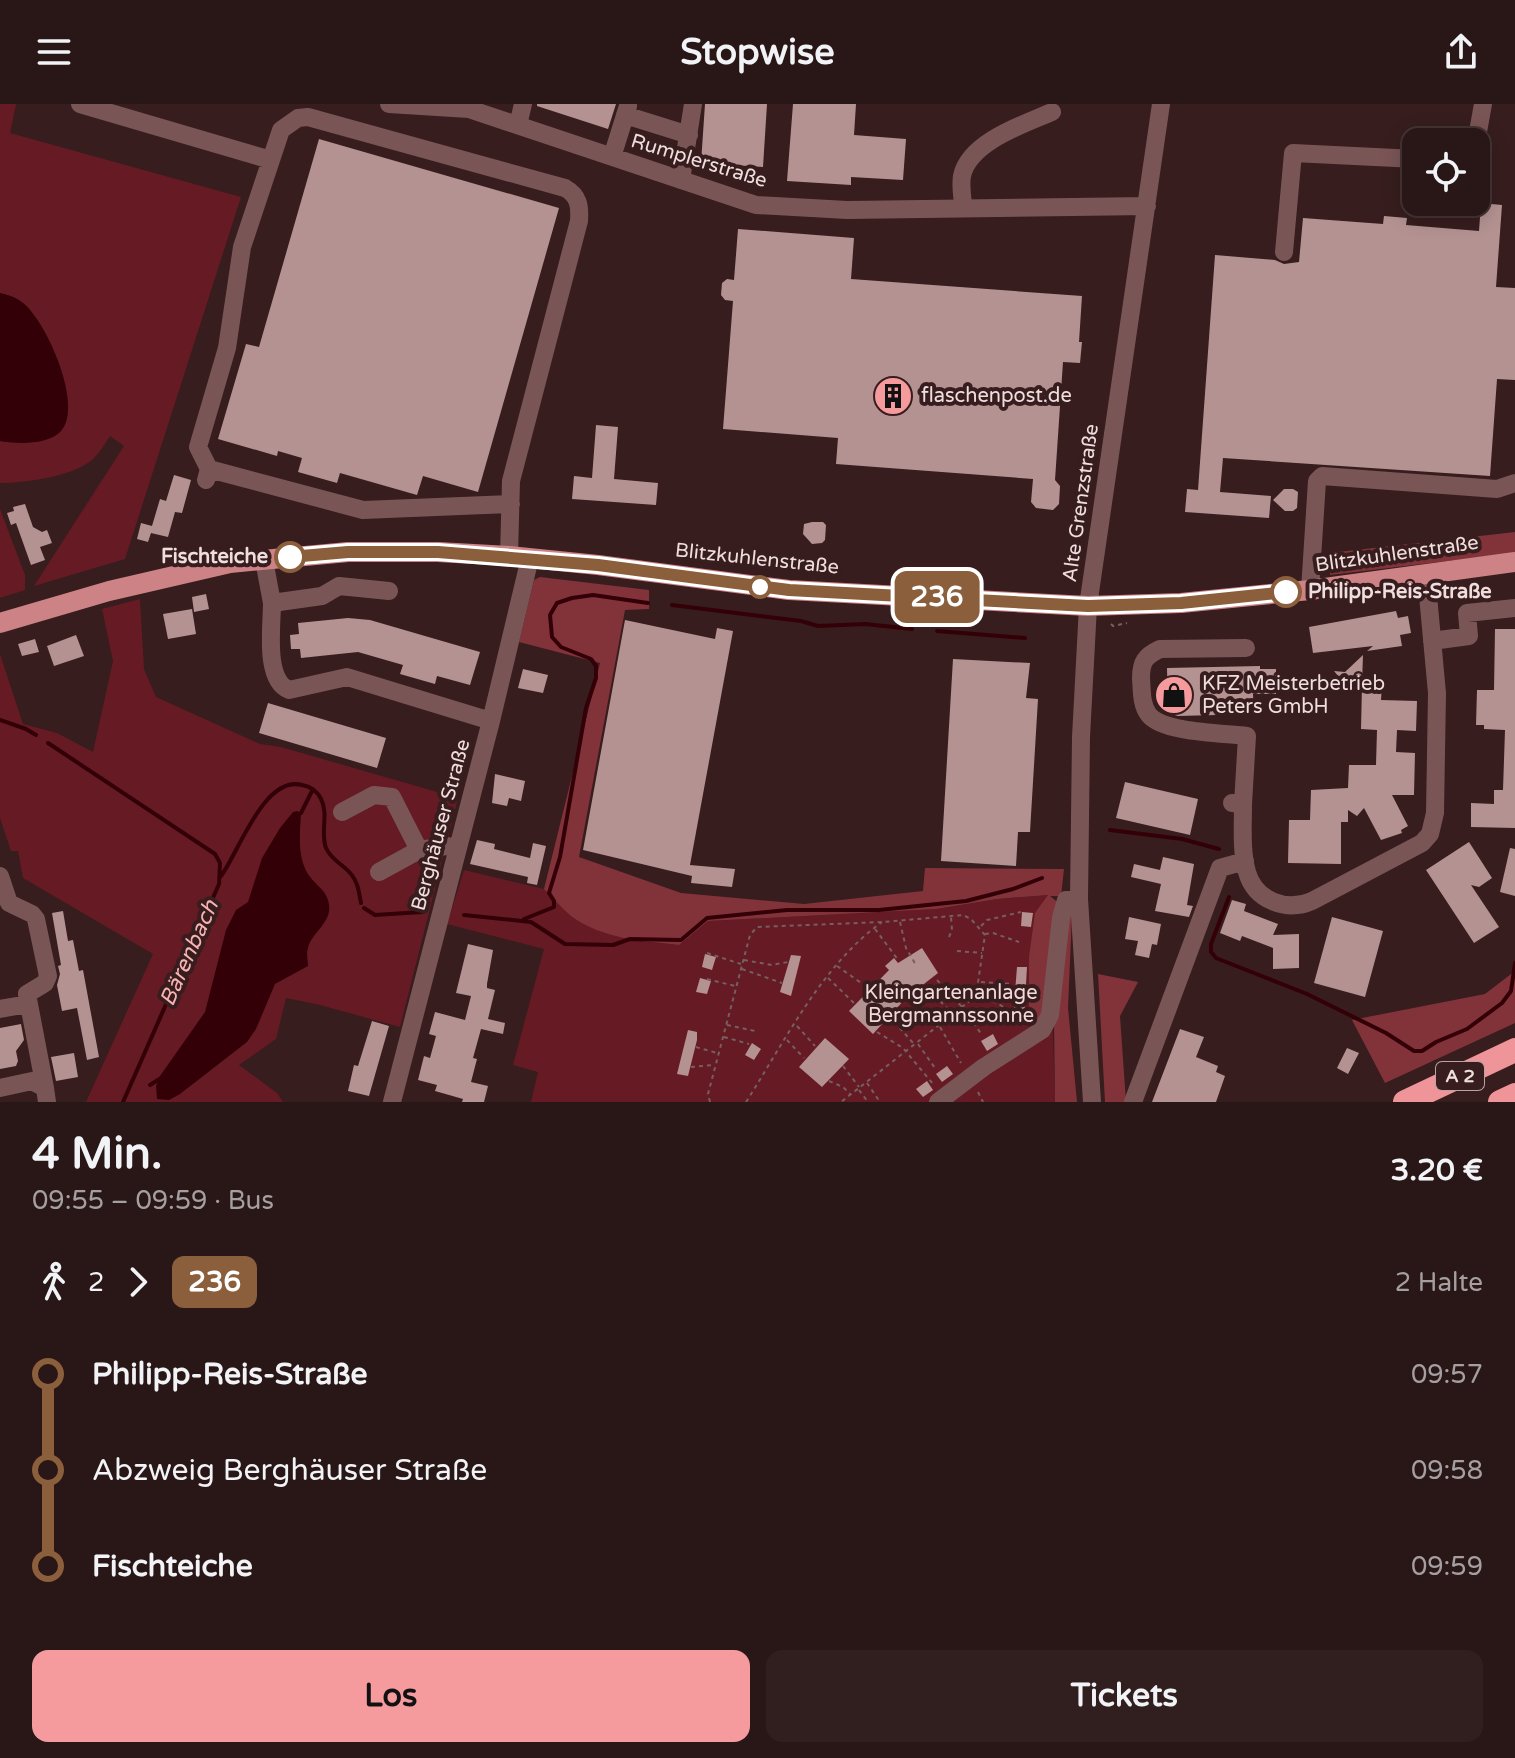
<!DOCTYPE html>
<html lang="de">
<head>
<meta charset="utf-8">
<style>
	:root { --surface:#291616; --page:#311f1f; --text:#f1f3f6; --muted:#a59fa1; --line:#453535; --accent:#f59b9e }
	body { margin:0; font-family:"Varela Round",sans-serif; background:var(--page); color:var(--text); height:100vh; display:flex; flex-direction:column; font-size:30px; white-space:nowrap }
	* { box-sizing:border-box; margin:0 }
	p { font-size:26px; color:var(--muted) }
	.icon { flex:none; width:44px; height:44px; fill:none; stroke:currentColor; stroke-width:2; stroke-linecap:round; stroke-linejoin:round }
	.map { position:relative; height:998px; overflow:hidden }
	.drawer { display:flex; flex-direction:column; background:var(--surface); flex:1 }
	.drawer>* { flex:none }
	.badge { padding:0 16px; border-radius:12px; font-size:28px; line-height:52px }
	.controls { position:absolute; left:1402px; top:24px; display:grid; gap:16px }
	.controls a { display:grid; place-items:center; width:88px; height:88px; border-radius:16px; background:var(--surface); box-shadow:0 4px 20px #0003,0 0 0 2px var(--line); font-size:40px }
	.map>.badge { position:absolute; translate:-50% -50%; box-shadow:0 0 0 4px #fff }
	.legs { display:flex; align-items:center; gap:12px; height:88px; padding:0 32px; font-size:26px }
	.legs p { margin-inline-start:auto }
	.headline { display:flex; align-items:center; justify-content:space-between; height:136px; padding:0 32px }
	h1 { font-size:44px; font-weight:700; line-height:60px }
	.action { display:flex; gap:16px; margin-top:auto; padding:16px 32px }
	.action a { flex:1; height:92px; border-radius:16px; background:var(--accent); color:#111; font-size:32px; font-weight:700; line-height:92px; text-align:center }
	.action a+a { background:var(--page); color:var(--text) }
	ul { padding:0 32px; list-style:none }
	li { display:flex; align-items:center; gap:28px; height:96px; font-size:30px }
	li i { display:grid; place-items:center; width:12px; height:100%; margin:0 10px; background:currentColor }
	li i::after { content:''; width:20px; height:20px; margin:-10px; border:6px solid; border-radius:50%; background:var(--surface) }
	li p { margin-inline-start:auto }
	li:first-child i { background:linear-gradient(#0000 50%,currentColor 0) }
	li:last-child i { background:linear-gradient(currentColor 50%,#0000 0) }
	header { display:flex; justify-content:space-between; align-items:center; height:104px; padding:0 32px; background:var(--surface); font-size:36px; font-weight:700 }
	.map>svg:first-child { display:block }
	.green { fill:#661a24 }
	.forest { fill:#82333a }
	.water { fill:#340007 }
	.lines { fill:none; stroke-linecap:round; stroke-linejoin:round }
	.stream { stroke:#340007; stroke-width:4 }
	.building { fill:#b49292 }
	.path { stroke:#765f60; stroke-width:2; stroke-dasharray:4 4; stroke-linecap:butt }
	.minor { stroke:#7a5556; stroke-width:18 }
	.major { stroke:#cd8285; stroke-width:20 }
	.highway { stroke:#ef9498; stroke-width:24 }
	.line-1-casing { stroke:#fff; stroke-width:18 }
	.line-1 { stroke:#8b5e3c; stroke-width:12 }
	.stop-1-dot { fill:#fff; stroke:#8b5e3c; stroke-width:4 }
	.labels { text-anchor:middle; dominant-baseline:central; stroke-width:8; stroke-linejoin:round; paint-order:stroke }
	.shield { fill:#371d1e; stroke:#b8a4a4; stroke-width:2 }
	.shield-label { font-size:18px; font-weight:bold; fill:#f0dede }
	.street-label { font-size:20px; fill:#f0dede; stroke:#371d1e }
	.poi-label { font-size:20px; fill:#f0dede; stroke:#371d1e; text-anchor:start }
	.stop-label { font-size:20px; font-weight:bold; fill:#f0dede; stroke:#371d1e; text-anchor:end }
	.park-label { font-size:20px; fill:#f3dada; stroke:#371d1e }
	.water-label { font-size:22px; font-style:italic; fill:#fab3b5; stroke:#371d1e }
</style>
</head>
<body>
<header><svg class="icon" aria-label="menu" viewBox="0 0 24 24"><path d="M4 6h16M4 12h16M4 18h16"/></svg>Stopwise<svg class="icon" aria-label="share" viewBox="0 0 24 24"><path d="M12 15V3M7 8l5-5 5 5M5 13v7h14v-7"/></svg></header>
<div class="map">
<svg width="1515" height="998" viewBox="0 0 1515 998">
	<rect width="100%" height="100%" fill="#371d1e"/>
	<path class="green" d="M 0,0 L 16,0 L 10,29 L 241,93 L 125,455 L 34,482 L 124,342 L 110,332 C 105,339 101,347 95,353 C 78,372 25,379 0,379 L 0,337 C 16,340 48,340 60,328 C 85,303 46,217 23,199 C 16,193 8,191 0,189 Z
		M 0,405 L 25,471 L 25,486 L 0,494 Z
		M 140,495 L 144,565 L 156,593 L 260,640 L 281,643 L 458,694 L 400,923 L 320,901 L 286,894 L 276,935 L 239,961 L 277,989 L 283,998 L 86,998 L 153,850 L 23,774 L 18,747 L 11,747 L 0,714 L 0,550 L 23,620 L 57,629 L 93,648 L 113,557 L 102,505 Z
		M 464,766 L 544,785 L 572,812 L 637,837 L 679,841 L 708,817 L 936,805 L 997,795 L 1049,791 L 1055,998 L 531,998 L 538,968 L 513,961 L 544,845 L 447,820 Z"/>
	<path class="forest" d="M 1515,428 L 1515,449 L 1330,471 L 1329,449 Z
		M 540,473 L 649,486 L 649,505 L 625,506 L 579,753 L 681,789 L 804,800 L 923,787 L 925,764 L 1064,765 L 1061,792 L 1050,792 L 1072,810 L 1068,904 L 1077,998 L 1055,998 L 1054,915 L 1029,915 L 1029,853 L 1035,809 L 1048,791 L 997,795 L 936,805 L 708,817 L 679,841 C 643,837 602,835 571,812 C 562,804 553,794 544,785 L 600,559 L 519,538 L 534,476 Z
		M 1515,867 L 1515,919 L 1385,979 L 1352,916 L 1485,890 Z
		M 1098,870 L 1138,878 L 1120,912 L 1126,998 L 1105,998 Z"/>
	<path class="water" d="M 0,189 C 8,191 16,193 23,199 C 46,217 85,303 60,328 C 47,341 17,340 0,337 Z
		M 297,707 L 301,709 C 300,729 297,752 308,770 C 315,781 327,786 329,800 C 332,819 312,828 308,844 C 306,849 308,856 308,862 L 275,880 L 256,925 L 247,938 L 180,990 L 169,996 L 157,995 L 156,982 L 160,972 L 205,908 L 226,826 L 236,806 L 248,798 L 262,754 L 280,724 L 293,708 Z"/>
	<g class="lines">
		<path class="stream" d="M 672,501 L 801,517 L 818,522 L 865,520 L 912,525
			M 937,527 L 1025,534
			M 0,616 L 26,625 L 36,631
			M 48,639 L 215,750 L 220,759 L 219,780 L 123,998
			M 301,709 L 313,685
			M 1110,726 L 1182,735 L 1219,745
			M 221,772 C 239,748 264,671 302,681 C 310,682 318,688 321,695 C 329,710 320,728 326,744 C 332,757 343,760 351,770 C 358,778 359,789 361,799
			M 1229,793 L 1211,840 L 1211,848 L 1216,854 L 1307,890 L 1386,929 L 1414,947 L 1422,947 L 1436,938 L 1467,925 L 1502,899 L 1511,887 L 1515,859
			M 364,804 L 375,811 L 422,808
			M 464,811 L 531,818 L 565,840 L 613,841 L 630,835 L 681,836 L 707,814 L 787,806 L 879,806 L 966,797 L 1013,785 L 1042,774
			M 524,815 L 554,803 L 554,797 L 549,789 L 560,753 L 586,604 L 596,574 L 596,562 L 591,555 L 561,543 L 552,533 L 550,511 L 557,499 L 572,494 L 593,491 L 648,499
			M 150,981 L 161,974"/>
	</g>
	<path class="building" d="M 537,0 L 616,0 L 608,25 L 537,2 Z
		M 705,0 L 767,0 L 763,63 L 701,59 Z
		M 793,0 L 856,0 L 854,31 L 906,35 L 903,76 L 851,73 L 851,81 L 787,77 Z
		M 319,35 L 559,104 L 478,388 L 423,372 L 417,391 L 340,369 L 337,379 L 298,368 L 302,354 L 278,347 L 277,352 L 218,335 L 246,240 L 259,243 Z
		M 1481,99 L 1502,101 L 1496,183 L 1515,184 L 1515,276 L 1497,275 L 1490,372 L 1223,354 L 1220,388 L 1271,392 L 1269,414 L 1185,408 L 1187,385 L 1198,386 L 1215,151 L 1275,156 L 1284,160 L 1299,158 L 1303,114 L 1383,120 L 1384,112 L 1407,114 L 1406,121 L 1479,127 Z
		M 738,125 L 854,134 L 851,175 L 1082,192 L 1079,238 L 1082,238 L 1080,259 L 1063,258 L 1055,376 L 1060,382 L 1059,400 L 1053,406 L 1036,404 L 1031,398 L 1033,375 L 836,360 L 838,334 L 723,325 L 733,197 L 725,196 L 721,191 L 722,179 L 727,175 L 734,176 Z
		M 596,321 L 618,323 L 614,375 L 658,379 L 656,401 L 572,395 L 574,372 L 592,374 Z
		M 174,371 L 191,376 L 182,409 L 175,408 L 168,433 L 151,429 L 148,438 L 137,435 L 141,419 L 152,422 L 160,395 L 166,397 Z
		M 1284,385 L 1293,385 L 1298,388 L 1297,404 L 1293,407 L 1285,407 L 1273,396 Z
		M 25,400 L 33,423 L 42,428 L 47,426 L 52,439 L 40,443 L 45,456 L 31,461 L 16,419 L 11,421 L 7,409 L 14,407 L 13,403 Z
		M 812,418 L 823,418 L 826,421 L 825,436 L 822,439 L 812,440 L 803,430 L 804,420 Z
		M 206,490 L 209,505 L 194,508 L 192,493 Z
		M 192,505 L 196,530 L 168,535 L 163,510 Z
		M 1396,507 L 1398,514 L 1408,512 L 1411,529 L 1400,531 L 1402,542 L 1367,547 L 1373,542 L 1313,549 L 1309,523 Z
		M 348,514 L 370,516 L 480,548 L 470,581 L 437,572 L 435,580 L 400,570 L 403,561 L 358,548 L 301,554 L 300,545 L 291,545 L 290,531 L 299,530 L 298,519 Z
		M 625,516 L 715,535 L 717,524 L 733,527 L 690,761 L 735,765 L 732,783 L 691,779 L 692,772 L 583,746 Z
		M 1495,525 L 1515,525 L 1515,724 L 1471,723 L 1471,699 L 1494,700 L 1494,686 L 1503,686 L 1505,626 L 1484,625 L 1484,621 L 1476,621 L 1477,586 L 1494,586 Z
		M 76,531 L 84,552 L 54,562 L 47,542 Z
		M 35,535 L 39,548 L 22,552 L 18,540 Z
		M 1363,551 L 1362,580 L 1382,581 L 1381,596 L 1417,597 L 1416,627 L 1397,626 L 1396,648 L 1415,649 L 1414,691 L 1392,691 L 1408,722 L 1401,726 L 1402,729 L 1381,736 L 1364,704 L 1357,712 L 1348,706 L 1348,718 L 1341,718 L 1341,760 L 1288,759 L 1289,716 L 1310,716 L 1311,686 L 1348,684 L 1349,661 L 1376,661 L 1377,626 L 1361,625 L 1362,581 L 1352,589 L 1334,567 L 1345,568 Z
		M 953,555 L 1030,559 L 1026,594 L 1038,595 L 1030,728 L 1018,728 L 1016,762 L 941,757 Z
		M 1260,562 L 1260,565 L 1276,565 L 1276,590 L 1253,590 L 1254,610 L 1178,612 L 1168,609 L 1167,564 Z
		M 523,565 L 548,571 L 543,589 L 518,584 Z
		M 268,599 L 386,634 L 377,664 L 259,629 Z
		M 495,670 L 525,677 L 521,697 L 509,694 L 507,702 L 492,699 Z
		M 1125,678 L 1198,695 L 1190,731 L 1116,714 Z
		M 477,736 L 495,740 L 494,745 L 530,754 L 533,739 L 546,742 L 537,781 L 527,779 L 528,773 L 470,760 Z
		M 1469,738 L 1492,774 L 1479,783 L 1471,781 L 1499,823 L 1474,839 L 1426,766 Z
		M 1510,744 L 1515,745 L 1515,792 L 1500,788 Z
		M 1163,753 L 1194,760 L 1187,801 L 1193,802 L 1189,813 L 1155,807 L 1161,780 L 1131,773 L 1134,760 L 1160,766 Z
		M 1232,796 L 1246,800 L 1244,807 L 1278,820 L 1273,831 L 1299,830 L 1299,864 L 1273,865 L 1273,844 L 1242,832 L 1240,837 L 1220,829 Z
		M 63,807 L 68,837 L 73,836 L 79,867 L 83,866 L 99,953 L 87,956 L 77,904 L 62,907 L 57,881 L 60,870 L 58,862 L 61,861 L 52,809 Z
		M 1022,808 L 1033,809 L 1031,823 L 1021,822 Z
		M 1129,813 L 1161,820 L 1157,841 L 1152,840 L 1149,854 L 1135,851 L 1138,837 L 1125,835 Z
		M 1332,813 L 1383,827 L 1365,893 L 1314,879 Z
		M 468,840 L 493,846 L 487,880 L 487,884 L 495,886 L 488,915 L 505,919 L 503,930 L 481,925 L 473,954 L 477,955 L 471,978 L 488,982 L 484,998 L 462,998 L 463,995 L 435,987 L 437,981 L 418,976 L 424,952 L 430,954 L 436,932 L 429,930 L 435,908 L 465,916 L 471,892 L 456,889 Z
		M 922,844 L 938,869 L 906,894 L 873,930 L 849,907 L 889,866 L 885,862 L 894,854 L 898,859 Z
		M 705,850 L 716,853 L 712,866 L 702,863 Z
		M 791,851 L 801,852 L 791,892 L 780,888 Z
		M 1017,863 L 1027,863 L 1024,915 L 1013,914 Z
		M 700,874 L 711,877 L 707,890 L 696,888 Z
		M 372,917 L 389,922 L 369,992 L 348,987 L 354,961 L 358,962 Z
		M 21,920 L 24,936 L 16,947 L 18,957 L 16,962 L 0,965 L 0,924 Z
		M 1180,925 L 1204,933 L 1196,953 L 1218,962 L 1216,968 L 1225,972 L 1216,998 L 1152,998 Z
		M 688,926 L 697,928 L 697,936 L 688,972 L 677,970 Z
		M 993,930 L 998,940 L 987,947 L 981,937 Z
		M 825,934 L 849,955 L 822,983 L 799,963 Z
		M 752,939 L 761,945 L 754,956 L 745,951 Z
		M 1347,944 L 1359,949 L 1348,970 L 1337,964 Z
		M 74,949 L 78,973 L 56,977 L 51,953 Z
		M 947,962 L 953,970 L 942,978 L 936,970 Z
		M 927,977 L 933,986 L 923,993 L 916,985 Z"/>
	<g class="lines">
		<path class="path" d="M 1111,520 L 1113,522 L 1127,519
			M 900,818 L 906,844 L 916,861
			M 981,822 L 987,816 L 1021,808
			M 875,825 L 899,857
			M 985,830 L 993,829 L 1019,838
			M 949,833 L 952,826 L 951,813
			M 957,847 L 982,849
			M 707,849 L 741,860
			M 744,856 L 772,861 L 788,858
			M 837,862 L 867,883
			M 742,865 L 782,879
			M 828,874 L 854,899
			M 707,875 L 735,882
			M 937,876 L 963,904 L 982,931
			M 981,878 L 1011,880
			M 920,885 L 933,890 L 953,910
			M 978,890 L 1012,907
			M 894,909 L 898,922 L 914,940
			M 727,921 L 755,927
			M 797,922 L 815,942
			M 940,923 L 961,959
			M 877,928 L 903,944 L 933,980
			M 724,933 L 749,940
			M 787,936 L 804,954
			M 918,940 L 935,964
			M 696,943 L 717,949
			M 843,962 L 859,983
			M 691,963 L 714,961
			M 829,977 L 843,983 L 850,990
			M 867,979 L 880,998
			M 859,986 L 868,998
			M 978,988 L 983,998
			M 710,998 L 708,990 L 750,831 L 757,823 L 883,818 L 963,811 L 971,815 L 985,831 L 976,892 L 841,998
			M 746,998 C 785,937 822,861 882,818"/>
		<path class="minor" d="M 80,0 L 271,56
			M 389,0 L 469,5 L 756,101 L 847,106 L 1147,102
			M 625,11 L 689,31
			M 518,21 L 523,0
			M 1476,39 L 1483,0
			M 612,53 L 628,2
			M 681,76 L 693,0
			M 963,104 C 963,94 960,82 962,72 C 969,38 1024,20 1052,8
			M 1284,148 L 1293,49 L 1416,55
			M 209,365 L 363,406 L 511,400
			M 206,376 L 209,365 L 198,343 L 227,244 L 242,143 L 281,26 L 298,14 L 308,13 L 565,84 C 579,92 580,102 579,117 L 511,377 L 509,452
			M 264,456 L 272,499
			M 1310,486 L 1317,377 L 1322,372 L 1497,385 L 1515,379
			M 389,487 L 339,482 L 322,492 L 272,499 C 272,522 264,576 289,586 L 347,573 L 491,617
			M 1432,537 L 1469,532 L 1467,509 L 1515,504
			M 1232,699 L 1243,700 C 1243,722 1241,747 1247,768 C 1255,797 1287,808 1312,797 L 1422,739 L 1430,730 L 1435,709 L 1437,589 L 1426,470
			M 1243,700 L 1247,632 C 1223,629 1164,629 1149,611 C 1141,601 1142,587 1141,574 C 1141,558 1145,552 1160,545 L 1246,544
			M 342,708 L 374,691 L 392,693 L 419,746 L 446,742 L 458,744
			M 379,768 L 419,746
			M 0,772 L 9,799 L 32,810 L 36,815 L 48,872 L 45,879 L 27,890 L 45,984
			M 0,905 L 28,900
			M 0,984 L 32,977 L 45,984 L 47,998
			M 392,998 L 491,617 L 530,454
			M 938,998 L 984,963 L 1042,926 L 1050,911 L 1061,814 L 1066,796 L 1079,795
			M 1092,998 L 1079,795 L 1081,633 L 1088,502 L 1161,0
			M 1133,998 L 1220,764 L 1245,757"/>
		<path class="major" d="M 0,519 L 109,487 L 230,459 L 348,448 L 438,448 L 509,452 L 598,461 L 789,486 L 1088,502 L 1181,499 L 1310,486 L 1515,458"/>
		<path class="highway" d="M 1405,998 L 1515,946
			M 1500,998 L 1515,991"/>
	</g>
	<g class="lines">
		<defs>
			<path id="line-1" d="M 290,453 L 348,448 L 438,448 L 598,461 L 789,486 L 1088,502 L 1181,499 L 1286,488"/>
		</defs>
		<use href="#line-1" class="line-1-casing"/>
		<use href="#line-1" class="line-1"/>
	</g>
	<defs>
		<symbol id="building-disc" viewBox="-11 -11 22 22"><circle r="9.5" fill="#f59b9e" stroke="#371d1e"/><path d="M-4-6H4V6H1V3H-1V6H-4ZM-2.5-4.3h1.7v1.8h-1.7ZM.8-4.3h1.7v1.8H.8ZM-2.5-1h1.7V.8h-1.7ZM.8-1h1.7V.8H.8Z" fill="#111"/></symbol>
		<symbol id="shop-disc" viewBox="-11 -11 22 22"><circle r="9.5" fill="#f59b9e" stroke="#371d1e"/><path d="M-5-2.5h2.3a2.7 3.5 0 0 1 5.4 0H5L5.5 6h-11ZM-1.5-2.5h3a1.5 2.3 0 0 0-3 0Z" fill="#111"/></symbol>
	</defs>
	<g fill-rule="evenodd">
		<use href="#building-disc" x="871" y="270" width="44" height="44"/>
		<use href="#shop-disc" x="1152" y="569" width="44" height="44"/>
	</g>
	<g class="stop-1-dot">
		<circle cx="290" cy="453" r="14"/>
		<circle cx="760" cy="483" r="10"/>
		<circle cx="1286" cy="488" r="14"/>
	</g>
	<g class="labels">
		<rect class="shield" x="1436" y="958" width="48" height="28" rx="6"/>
		<g class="shield-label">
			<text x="1460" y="972">A 2</text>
		</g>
		<g class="street-label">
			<text transform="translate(699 57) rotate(17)">Rumplerstraße</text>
			<text transform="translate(1081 399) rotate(-82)">Alte Grenzstraße</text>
			<text transform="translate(1397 450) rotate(-8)">Blitzkuhlenstraße</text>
			<text transform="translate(757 455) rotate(6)">Blitzkuhlenstraße</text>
			<text transform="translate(441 721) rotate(-75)">Berghäuser Straße</text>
		</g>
		<g class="poi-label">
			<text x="921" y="292">flaschenpost.de</text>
			<text x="1202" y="580">KFZ Meisterbetrieb<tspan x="1202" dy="23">Peters GmbH</tspan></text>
		</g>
		<g class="stop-label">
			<text x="268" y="453">Fischteiche</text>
			<text x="1308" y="488" text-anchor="start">Philipp-Reis-Straße</text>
		</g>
		<g class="park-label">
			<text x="951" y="889">Kleingartenanlage<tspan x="951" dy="23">Bergmannssonne</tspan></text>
		</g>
		<g class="water-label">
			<text transform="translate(189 849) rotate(-66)">Bärenbach</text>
		</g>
	</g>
</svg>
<div class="controls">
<a><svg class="icon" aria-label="locate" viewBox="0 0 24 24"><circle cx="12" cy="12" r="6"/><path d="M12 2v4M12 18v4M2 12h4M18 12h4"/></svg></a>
</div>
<b class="badge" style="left:937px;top:493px;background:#8b5e3c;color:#fff">236</b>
</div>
<section class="drawer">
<div class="headline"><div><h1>4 Min.</h1><p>09:55 – 09:59 · Bus</p></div><b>3.20 €</b></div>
<div class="legs"><svg class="icon" aria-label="walk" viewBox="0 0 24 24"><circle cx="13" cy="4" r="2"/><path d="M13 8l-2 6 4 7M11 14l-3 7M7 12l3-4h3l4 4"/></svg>2<svg class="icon" aria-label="forward" viewBox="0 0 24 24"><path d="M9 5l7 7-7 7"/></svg><b class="badge" style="background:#8b5e3c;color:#fff">236</b><p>2 Halte</p></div>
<ul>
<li><i style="color:#8b5e3c"></i><b>Philipp-Reis-Straße</b><p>09:57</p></li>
<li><i style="color:#8b5e3c"></i><span>Abzweig Berghäuser Straße</span><p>09:58</p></li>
<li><i style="color:#8b5e3c"></i><b>Fischteiche</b><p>09:59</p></li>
</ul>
<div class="action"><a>Los</a><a>Tickets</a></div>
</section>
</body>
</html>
